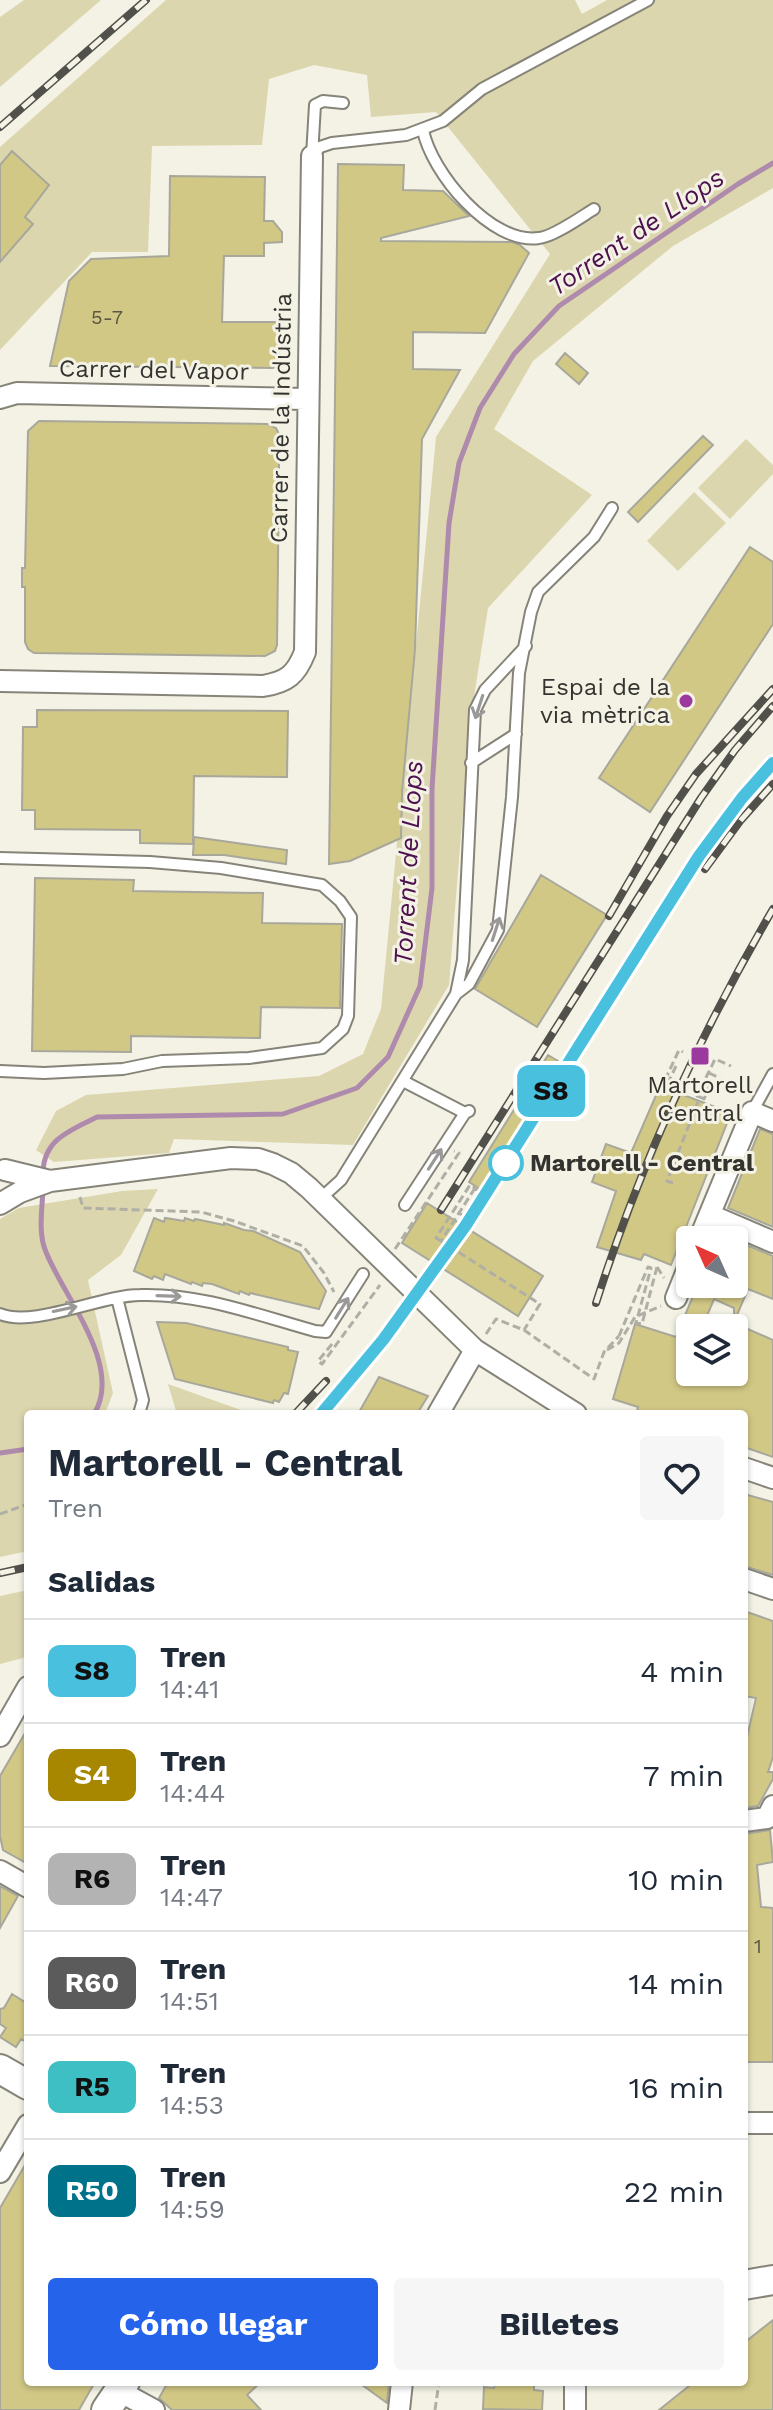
<!DOCTYPE html>
<html lang="es">
<head>
<meta charset="utf-8">
<style>
	:root { --surface:#fff; --page:#f6f6f7; --text:#1f2937; --muted:#747a83; --line:#e0e1e3; --accent:#2563eb }
	body { margin:0; font-family:"Work Sans",sans-serif; background:var(--page); color:var(--text); height:100vh; display:flex; flex-direction:column; font-size:30px; white-space:nowrap }
	* { box-sizing:border-box; margin:0 }
	p { font-size:26px; color:var(--muted) }
	.icon { flex:none; width:44px; height:44px; fill:none; stroke:currentColor; stroke-width:2; stroke-linecap:round; stroke-linejoin:round }
	.map { position:relative; flex:1; overflow:hidden }
	.sheet { position:absolute; left:24px; top:1410px; width:724px; height:976px; display:flex; flex-direction:column; background:var(--surface); border-radius:8px; box-shadow:0 2px 6px #0004 }
	.sheet>* { flex:none }
	.badge { padding:0 16px; border-radius:12px; font-size:28px; line-height:52px }
	.needle { width:52px; rotate:315deg }
	.buttons { position:absolute; left:676px; top:1226px; display:grid; gap:16px }
	.buttons a { display:grid; place-items:center; width:72px; height:72px; border-radius:8px; background:var(--surface); box-shadow:0 2px 6px #0004; font-size:40px }
	.map>.badge { position:absolute; translate:-50% -50%; box-shadow:0 0 0 4px #fff }
	h2 { padding:0 24px; font-size:30px; line-height:72px }
	.round { display:grid; place-items:center; flex:none; width:84px; height:84px; border-radius:8px; background:var(--page) }
	.headline { display:flex; align-items:center; justify-content:space-between; height:136px; padding:0 24px }
	h1 { font-size:38px; font-weight:700; line-height:60px }
	.cta { display:flex; gap:16px; margin-top:auto; padding:16px 24px }
	.cta a { flex:1; height:92px; border-radius:8px; background:var(--accent); color:#fff; font-size:32px; font-weight:700; line-height:92px; text-align:center }
	.cta a+a { background:var(--page); color:var(--text) }
	ul { padding:0; list-style:none }
	li { display:flex; align-items:center; gap:24px; height:104px; padding:0 24px; border-top:2px solid var(--line) }
	li div { flex:1 }
	li b { display:block; font-size:30px }
	li em { font-style:normal }
	li .badge { min-width:88px; font-weight:700; text-align:center }
	.map>svg:first-child { display:block }
	.green { fill:#dcd6ae }
	.lines { fill:none; stroke-linecap:round; stroke-linejoin:round }
	.stream { stroke:#ae8aac; stroke-width:5 }
	.building { fill:#d2c885; stroke:#a8a79b; stroke-width:2 }
	.service-casing { stroke:#868479; stroke-width:14 }
	.minor-casing { stroke:#868479; stroke-width:24 }
	.secondary-casing { stroke:#868479; stroke-width:32 }
	.path { stroke:#b0afa5; stroke-width:3; stroke-dasharray:8 4; stroke-linecap:butt }
	.service { stroke:#fff; stroke-width:10 }
	.minor { stroke:#fff; stroke-width:20 }
	.secondary { stroke:#fff; stroke-width:28 }
	.rail-casing { stroke:#51504b; stroke-width:8 }
	.rail { stroke:#f3f2e5; stroke-width:5; stroke-dasharray:15; stroke-linecap:butt }
	.path-bridge { stroke:#b0afa5; stroke-width:3; stroke-dasharray:8 4; stroke-linecap:butt }
	.oneway { stroke:#9a9997 }
	.line-casing { stroke:#fff; stroke-width:18 }
	.line { stroke:#49c0de; stroke-width:12 }
	.poi-dot { fill:#9c399f; stroke:#f3f2e5; stroke-width:3 }
	.stop-dot { fill:#fff; stroke:#49c0de; stroke-width:4 }
	.labels { text-anchor:middle; dominant-baseline:central; stroke-width:6; stroke-linejoin:round; paint-order:stroke }
	.number-label { font-size:20px; fill:#5c5844 }
	.street-label { font-size:24px; fill:#34332f; stroke:#f3f2e5 }
	.poi-label { font-size:24px; fill:#34332f; stroke:#f3f2e5; text-anchor:end }
	.stop-label { font-size:24px; font-weight:bold; fill:#34332f; stroke:#f3f2e5; text-anchor:start }
	.water-label { font-size:26px; font-style:italic; fill:#4b104d; stroke:#f3f2e5 }
</style>
</head>
<body>
<div class="map">
<svg width="773" height="2410" viewBox="0 0 773 2410">
	<rect width="100%" height="100%" fill="#f3f2e5"/>
	<path class="green" d="M 24,0 L 101,0 L 0,87 L 0,17 Z
		M 166,0 L 575,0 L 582,14 L 607,0 L 773,0 L 773,188 L 673,246 L 533,361 L 494,429 L 592,495 L 488,608 L 470,722 L 449,985 L 353,1145 L 174,1139 L 169,1153 L 54,1162 L 36,1150 L 56,1111 L 86,1095 L 319,1076 L 363,1054 L 381,1009 L 436,437 L 550,254 L 436,112 L 371,117 L 367,75 L 314,65 L 269,79 L 262,145 L 152,146 L 148,252 L 92,252 L 0,350 L 0,147 Z
		M 746,439 L 773,465 L 773,474 L 730,519 L 698,488 Z
		M 694,492 L 726,523 L 678,571 L 647,541 Z
		M 158,1189 L 121,1255 L 88,1280 L 113,1393 L 105,1414 L 28,1414 L 28,1551 L 0,1557 L 0,1219 L 19,1208 L 122,1191 Z
		M 168,1384 L 252,1414 L 177,1414 Z
		M 28,1590 L 28,1654 L 23,1658 L 0,1664 L 0,1596 Z"/>
	<g class="lines">
		<path class="stream" d="M 43,1172 C 44,1139 71,1130 97,1117 L 283,1114 L 357,1088 L 388,1057 L 420,986 L 432,888 L 432,789 L 449,523 L 459,463 L 480,408 L 514,354 L 559,306 L 738,184 L 773,163
			M 43,1190 C 42,1210 38,1234 46,1252 C 63,1296 124,1366 94,1414
			M 0,1453 L 28,1449"/>
	</g>
	<path class="building" d="M 12,151 L 49,185 L 25,217 L 33,224 L 0,262 L 0,165 Z
		M 338,164 L 404,165 L 403,190 L 443,191 L 469,216 L 381,238 L 381,241 L 512,242 L 520,245 L 529,253 L 485,333 L 413,332 L 413,369 L 460,370 L 422,439 L 415,649 L 402,792 L 401,838 L 350,861 L 329,864 Z
		M 170,176 L 265,177 L 264,221 L 273,221 L 282,232 L 282,242 L 264,243 L 264,256 L 224,256 L 222,322 L 280,322 L 278,365 L 273,368 L 50,366 L 69,281 L 91,259 L 169,256 Z
		M 565,353 L 588,373 L 579,384 L 556,364 Z
		M 39,421 L 267,424 L 276,428 L 279,434 L 279,476 L 277,645 L 275,651 L 265,656 L 34,653 L 28,649 L 25,642 L 25,587 L 22,587 L 22,568 L 25,568 L 28,431 Z
		M 703,436 L 713,445 L 638,522 L 628,512 Z
		M 750,547 L 773,562 L 773,624 L 650,812 L 599,778 Z
		M 37,710 L 288,711 L 287,777 L 194,776 L 193,844 L 140,843 L 140,830 L 35,829 L 35,810 L 22,810 L 23,727 L 37,727 Z
		M 194,837 L 287,850 L 286,864 L 224,855 L 193,855 Z
		M 541,875 L 607,915 L 537,1027 L 475,989 Z
		M 35,878 L 134,880 L 133,891 L 263,893 L 262,923 L 342,924 L 340,1008 L 261,1007 L 260,1038 L 131,1036 L 131,1052 L 32,1051 Z
		M 548,1055 L 563,1064 L 483,1191 L 469,1182 Z
		M 660,1086 L 731,1113 L 671,1265 L 644,1254 L 641,1260 L 597,1247 L 616,1191 L 592,1182 L 606,1144 L 631,1153 Z
		M 760,1129 L 773,1134 L 773,1227 L 728,1208 Z
		M 427,1203 L 543,1276 L 518,1316 L 402,1243 Z
		M 154,1218 L 164,1222 L 165,1218 L 184,1221 L 185,1218 L 194,1221 L 195,1219 L 224,1225 L 224,1223 L 244,1230 L 253,1231 L 300,1252 L 326,1291 L 319,1309 L 250,1293 L 249,1295 L 240,1291 L 239,1294 L 212,1284 L 203,1283 L 202,1286 L 192,1282 L 191,1284 L 165,1274 L 163,1280 L 154,1276 L 152,1279 L 134,1271 Z
		M 734,1240 L 773,1256 L 773,1299 L 748,1289 L 734,1322 L 734,1308 L 714,1299 L 702,1328 L 690,1328 L 690,1359 L 682,1372 L 734,1372 L 734,1323 L 773,1340 L 773,1457 L 744,1447 L 744,1414 L 646,1414 L 637,1411 L 638,1407 L 613,1399 L 635,1324 L 676,1337 L 698,1284 L 734,1284 Z
		M 157,1322 L 186,1323 L 288,1347 L 288,1350 L 298,1352 L 288,1394 L 284,1393 L 279,1402 L 274,1400 L 273,1403 L 175,1379 Z
		M 379,1377 L 428,1396 L 417,1414 L 358,1414 Z
		M 744,1494 L 773,1502 L 773,1575 L 744,1566 Z
		M 744,1611 L 773,1621 L 773,1757 L 768,1772 L 773,1772 L 773,1779 L 758,1806 L 744,1808 L 744,1750 L 756,1698 L 744,1696 Z
		M 28,1728 L 28,1864 L 3,1850 L 0,1836 L 0,1776 Z
		M 770,1830 L 773,1862 L 757,1865 L 761,1907 L 773,1908 L 773,2062 L 744,2062 L 744,1909 L 747,1908 L 744,1834 Z
		M 0,1886 L 18,1896 L 0,1928 Z
		M 12,1994 L 28,2004 L 28,2043 L 21,2039 L 16,2047 L 0,2037 L 6,2028 L 0,2024 L 0,2009 L 4,2008 Z
		M 28,2160 L 28,2382 L 95,2382 L 79,2410 L 0,2410 L 0,2208 Z
		M 773,2320 L 773,2410 L 659,2410 L 694,2382 L 744,2382 L 744,2343 Z
		M 168,2382 L 261,2382 L 247,2395 L 261,2410 L 172,2410 L 159,2398 Z
		M 358,2382 L 389,2382 L 387,2403 Z
		M 495,2382 L 534,2382 L 534,2390 L 543,2391 L 542,2410 L 483,2409 L 484,2387 L 494,2388 Z"/>
	<g class="lines">
		<defs>
			<path id="service" d="M 423,130 C 431,172 491,245 539,238 C 553,237 581,217 594,209
				M 312,156 L 320,147 L 332,143 L 406,135 L 443,121 L 482,89 L 648,0
				M 312,156 L 315,105 L 323,101 L 343,103
				M 471,763 L 516,734
				M 0,858 L 150,862 L 221,868 L 322,885 L 340,901 L 351,917 L 348,1016 L 343,1029 L 322,1048 L 249,1058 L 162,1061 L 123,1069 L 44,1073 L 0,1071
				M 456,994 L 469,984 L 498,930 L 512,797 L 519,673 L 531,612 L 538,592 L 594,537 L 612,508
				M 403,1081 L 465,1113 L 469,1111
				M 752,1112 L 773,1074
				M 320,1199 L 341,1180 L 456,994 L 463,960 L 475,710 L 485,690 L 526,646
				M 405,1205 L 465,1113
				M 117,1298 L 143,1400 L 139,1414
				M 0,1314 C 34,1328 101,1295 140,1295 C 200,1293 257,1315 315,1331 L 326,1332 L 363,1274"/>
			<path id="minor" d="M 0,398 L 17,393 L 307,399
				M 0,681 L 263,686 C 287,682 296,675 305,652 L 312,156
				M 5,1170 L 50,1181
				M 0,1204 L 20,1192 L 50,1181 L 231,1158 L 258,1159 L 273,1164 L 291,1173 L 309,1188 L 475,1350 L 576,1414
				M 710,1215 L 773,1242
				M 699,1240 L 752,1112 L 773,1121
				M 676,1298 L 690,1263
				M 438,1414 L 475,1350
				M 744,1468 L 773,1478
				M 744,1579 L 773,1589
				M 0,1736 L 28,1687
				M 744,1821 L 767,1818 L 773,1806
				M 0,1871 L 28,1887
				M 744,2123 L 773,2123
				M 0,2172 L 28,2125
				M 575,2382 L 575,2410
				M 119,2391 L 154,2410
				M 399,2410 L 402,2382"/>
			<path id="secondary" d="M 0,2069 L 28,2085
				M 744,2285 L 773,2280
				M 106,2410 L 125,2382"/>
		</defs>
		<use href="#service" class="service-casing"/>
		<use href="#minor" class="minor-casing"/>
		<use href="#secondary" class="secondary-casing"/>
		<path class="path" d="M 709,1073 L 720,1078
			M 665,1080 L 679,1050 L 683,1052
			M 666,1080 L 669,1081 L 676,1066
			M 700,1097 L 704,1099 L 711,1083
			M 673,1183 L 667,1181 L 700,1097 L 697,1096 L 715,1059 L 731,1066
			M 475,1188 L 441,1241 L 540,1304 L 524,1330
			M 80,1197 L 83,1208 L 201,1212 L 234,1221 L 303,1246 L 324,1273 L 334,1292
			M 459,1213 L 464,1216 L 479,1191
			M 441,1241 L 436,1238 L 470,1185 L 483,1193
			M 395,1249 L 459,1153 L 454,1151
			M 657,1267 L 664,1278
			M 486,1334 L 496,1319 L 524,1330 L 594,1379 L 604,1352 L 619,1336
			M 332,1344 L 318,1361 L 322,1364 L 380,1285
			M 607,1350 L 619,1343 L 635,1317 L 661,1306
			M 0,1514 L 28,1504
			M 744,1739 L 747,1740
			M 435,2410 L 439,2382"/>
		<use href="#service" class="service"/>
		<use href="#minor" class="minor"/>
		<use href="#secondary" class="secondary"/>
		<defs>
			<path id="rail" d="M 0,127 L 146,0
				M 705,869 L 741,820 L 773,784
				M 609,916 L 667,816 L 696,774 L 773,689
				M 441,1210 L 701,798 L 735,750 L 773,706
				M 466,1225 L 699,856 L 742,798 L 773,763
				M 596,1303 C 640,1165 700,1034 773,909
				M 295,1414 L 326,1381
				M 321,1414 L 340,1393
				M 0,1573 L 28,1567"/>
		</defs>
		<use href="#rail" class="rail-casing"/>
		<use href="#rail" class="rail"/>
		<path class="path-bridge" d="M 619,1336 L 648,1267 L 651,1268 L 636,1323 L 642,1324 L 657,1267"/>
	</g>
	<defs><path id="oneway-shaft" d="M-6 0H5M1.5-3L5.5 0L1.5 3" fill="none" stroke-width="1.6" stroke-linecap="round" stroke-linejoin="round" transform="scale(2)"/></defs>
	<g class="oneway">
		<use href="#oneway-shaft" transform="translate(479 707) rotate(108)"/>
		<use href="#oneway-shaft" transform="translate(496 929) rotate(-72)"/>
		<use href="#oneway-shaft" transform="translate(435 1159) rotate(-57)"/>
		<use href="#oneway-shaft" transform="translate(169 1296) rotate(2)"/>
		<use href="#oneway-shaft" transform="translate(342 1308) rotate(-58)"/>
		<use href="#oneway-shaft" transform="translate(65 1309) rotate(-12)"/>
	</g>
	<g class="lines">
		<defs>
			<path id="line" d="M 321,1414 L 383,1340 L 466,1225 L 699,856 L 742,798 L 773,763"/>
		</defs>
		<use href="#line" class="line-casing"/>
		<use href="#line" class="line"/>
	</g>
	<g class="poi-dot">
		<circle cx="686" cy="701" r="8"/>
		<rect x="690" y="1046" width="20" height="20" rx="4"/>
	</g>
	<circle class="stop-dot" cx="506" cy="1163" r="16"/>
	<g class="labels">
		<g class="number-label">
			<text x="107" y="317">5-7</text>
			<text x="758" y="1946">1</text>
		</g>
		<g class="street-label">
			<text transform="translate(154 370) rotate(1)">Carrer del Vapor</text>
			<text transform="translate(281 418) rotate(-89)">Carrer de la Indústria</text>
		</g>
		<g class="poi-label">
			<text x="670" y="687">Espai de la<tspan x="670" dy="28">via mètrica</tspan></text>
			<text x="700" y="1085" text-anchor="middle">Martorell<tspan x="700" dy="28">Central</tspan></text>
		</g>
		<g class="stop-label">
			<text x="530" y="1163">Martorell - Central</text>
		</g>
		<g class="water-label">
			<text transform="translate(636 232) rotate(-34)">Torrent de Llops</text>
			<text transform="translate(408 863) rotate(-87)">Torrent de Llops</text>
		</g>
	</g>
</svg>
<div class="buttons">
<a><svg class="needle" viewBox="-14 -14 28 28"><path d="M0-13l5 13h-10z" fill="#e53935"/><path d="M0 13l5-13h-10z" fill="#747a83"/></svg></a>
<a><svg class="icon" aria-label="layers" viewBox="0 0 24 24"><path d="M12 4l9 5-9 5-9-5zM3 14l9 5 9-5"/></svg></a>
</div>
<b class="badge" style="left:551px;top:1091px;background:#49c0de;color:#111">S8</b>
<section class="sheet">
<div class="headline"><div><h1>Martorell - Central</h1><p>Tren</p></div><a class="round"><svg class="icon" aria-label="heart" viewBox="0 0 24 24"><path d="M12 20l-8-8c-3-5 5-10 8-4 3-6 11-1 8 4z"/></svg></a></div>
<h2>Salidas</h2>
<ul>
<li><span class="badge" style="background:#49c0de;color:#111">S8</span><div><b>Tren</b><p>14:41</p></div><em>4 min</em></li>
<li><span class="badge" style="background:#a78600;color:#fff">S4</span><div><b>Tren</b><p>14:44</p></div><em>7 min</em></li>
<li><span class="badge" style="background:#b3b3b3;color:#111">R6</span><div><b>Tren</b><p>14:47</p></div><em>10 min</em></li>
<li><span class="badge" style="background:#5b5b5b;color:#fff">R60</span><div><b>Tren</b><p>14:51</p></div><em>14 min</em></li>
<li><span class="badge" style="background:#3dbfc3;color:#111">R5</span><div><b>Tren</b><p>14:53</p></div><em>16 min</em></li>
<li><span class="badge" style="background:#00738a;color:#fff">R50</span><div><b>Tren</b><p>14:59</p></div><em>22 min</em></li>
</ul>
<div class="cta"><a>Cómo llegar</a><a>Billetes</a></div>
</section>
</div>
</body>
</html>
